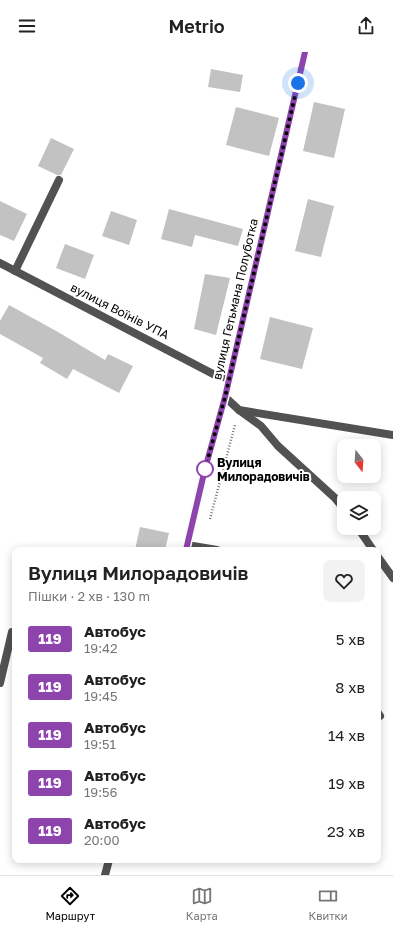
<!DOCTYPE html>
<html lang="uk">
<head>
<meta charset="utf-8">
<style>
	:root { --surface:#fff; --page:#f2f2f2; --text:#222; --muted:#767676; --line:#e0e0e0; --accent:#000 }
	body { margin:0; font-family:"Golos Text",sans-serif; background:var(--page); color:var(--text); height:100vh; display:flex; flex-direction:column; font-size:15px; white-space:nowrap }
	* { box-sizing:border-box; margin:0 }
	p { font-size:13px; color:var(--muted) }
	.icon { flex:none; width:22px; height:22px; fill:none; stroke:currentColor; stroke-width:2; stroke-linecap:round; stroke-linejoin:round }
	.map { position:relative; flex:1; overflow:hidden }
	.details { position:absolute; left:12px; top:495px; width:369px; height:316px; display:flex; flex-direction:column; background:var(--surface); border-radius:8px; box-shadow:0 2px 10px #0003 }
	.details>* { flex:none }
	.badge { padding:0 8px; border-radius:3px; font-size:14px; line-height:26px }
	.needle { width:26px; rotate:163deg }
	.buttons { position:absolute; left:337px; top:387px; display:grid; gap:8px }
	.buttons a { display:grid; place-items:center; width:44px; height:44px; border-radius:8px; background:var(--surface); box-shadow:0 2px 10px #0003; font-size:20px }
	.you { position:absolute; width:20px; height:20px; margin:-10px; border:3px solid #fff; border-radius:50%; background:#1a73e8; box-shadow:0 0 0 6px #1a73e833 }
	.map>.badge { position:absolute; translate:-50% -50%; box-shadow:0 0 0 2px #fff }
	.round { display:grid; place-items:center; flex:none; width:42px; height:42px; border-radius:8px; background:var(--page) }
	.overview { display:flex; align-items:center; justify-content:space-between; height:68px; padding:0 16px }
	h1 { font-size:19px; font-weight:600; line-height:30px }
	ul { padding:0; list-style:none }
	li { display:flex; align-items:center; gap:12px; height:48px; padding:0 16px }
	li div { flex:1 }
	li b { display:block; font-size:15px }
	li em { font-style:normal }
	li .badge { min-width:44px; font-weight:700; text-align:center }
	header { display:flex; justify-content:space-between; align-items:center; height:52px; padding:0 16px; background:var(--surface); font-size:18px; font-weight:600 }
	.tabs { display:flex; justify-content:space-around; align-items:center; height:56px; border-top:1px solid var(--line); background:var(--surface); font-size:11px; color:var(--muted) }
	.tabs a { display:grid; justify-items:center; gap:2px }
	.tabs .current { color:var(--accent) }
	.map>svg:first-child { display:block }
	.building { fill:#c2c2c2 }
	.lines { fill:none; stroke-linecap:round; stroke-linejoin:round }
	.path { stroke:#747474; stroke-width:2.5; stroke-dasharray:1 2; stroke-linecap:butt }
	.service { stroke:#525252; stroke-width:8 }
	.minor { stroke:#525252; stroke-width:8 }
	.tertiary { stroke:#525252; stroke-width:8 }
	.line-casing { stroke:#fff; stroke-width:9 }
	.line { stroke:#8e44ad; stroke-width:6 }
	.walk { stroke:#000; stroke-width:4; stroke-dasharray:0 7.2 }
	.stop-dot { fill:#fff; stroke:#8e44ad; stroke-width:2 }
	.labels { text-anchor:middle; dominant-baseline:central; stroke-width:4; stroke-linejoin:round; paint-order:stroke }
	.street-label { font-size:12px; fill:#000; stroke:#fff }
	.stop-label { font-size:12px; font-weight:bold; fill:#000; stroke:#fff; text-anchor:start }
</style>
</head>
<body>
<header><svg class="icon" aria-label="menu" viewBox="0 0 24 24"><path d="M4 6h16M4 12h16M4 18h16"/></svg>Metrio<svg class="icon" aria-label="share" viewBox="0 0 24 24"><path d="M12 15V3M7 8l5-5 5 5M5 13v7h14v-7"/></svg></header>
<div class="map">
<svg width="393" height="823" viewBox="0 0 393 823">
	<rect width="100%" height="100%" fill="#fff"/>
	<path class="building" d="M 211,17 L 243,23 L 240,40 L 208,35 Z
		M 314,50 L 345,57 L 334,106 L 303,99 Z
		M 236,55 L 279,66 L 269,104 L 226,93 Z
		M 51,86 L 74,97 L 61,123 L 57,123 L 38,114 Z
		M 308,147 L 334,154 L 321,205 L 295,199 Z
		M 0,149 L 27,162 L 14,189 L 0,183 Z
		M 169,157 L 243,177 L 238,194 L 195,183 L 192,195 L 161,187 Z
		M 111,159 L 137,168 L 129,193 L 102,184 Z
		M 65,192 L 94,203 L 85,227 L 56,216 Z
		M 205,222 L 230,226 L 216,283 L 194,277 Z
		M 9,253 L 58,280 L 105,308 L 108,302 L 133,314 L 119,341 L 73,317 L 67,327 L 40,311 L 43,306 L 0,282 L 0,269 Z
		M 270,265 L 313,276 L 302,317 L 260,307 Z
		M 140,475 L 169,481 L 165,498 L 135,498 Z"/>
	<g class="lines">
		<path class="path" d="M 210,467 L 235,373"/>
		<path class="service" d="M 15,219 L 59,128
			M 239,358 L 261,374 L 278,394 L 335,446 L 344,457
			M 358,476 L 373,498
			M 187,493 L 217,498
			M 378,505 L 393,526
			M 0,631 L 12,580
			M 378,661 L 380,664"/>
		<path class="minor" d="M 0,211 L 217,324 L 229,326
			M 225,345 L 239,358 L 393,383"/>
		<path class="tertiary" d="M 186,498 L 205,417 L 225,345 L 305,0
			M 105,823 L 109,808"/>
	</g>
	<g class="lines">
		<defs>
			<path id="line" d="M 186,498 L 205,417 L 225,345 L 305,0"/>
		</defs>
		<use href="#line" class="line-casing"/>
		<use href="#line" class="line"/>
		<path class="walk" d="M 205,417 L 225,345 L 298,31"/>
	</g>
	<circle class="stop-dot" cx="205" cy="417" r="8"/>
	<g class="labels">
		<g class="street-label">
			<text transform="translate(235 247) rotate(-77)">вулиця Гетьмана Полуботка</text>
			<text transform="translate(120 259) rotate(27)">вулиця Воїнів УПА</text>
		</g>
		<g class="stop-label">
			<text x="217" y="410">Вулиця<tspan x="217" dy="14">Милорадовичів</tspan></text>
		</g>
	</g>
</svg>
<div class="buttons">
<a><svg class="needle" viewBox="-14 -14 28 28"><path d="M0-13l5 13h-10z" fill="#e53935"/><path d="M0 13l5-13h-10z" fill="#767676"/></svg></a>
<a><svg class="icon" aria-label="layers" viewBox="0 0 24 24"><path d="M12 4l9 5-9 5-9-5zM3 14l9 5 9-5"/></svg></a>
</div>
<div class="you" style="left:298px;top:31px"></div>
<section class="details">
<div class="overview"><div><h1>Вулиця Милорадовичів</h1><p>Пішки · 2 хв · 130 m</p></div><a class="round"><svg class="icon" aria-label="heart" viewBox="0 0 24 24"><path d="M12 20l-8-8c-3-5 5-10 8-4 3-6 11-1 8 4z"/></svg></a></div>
<ul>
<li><span class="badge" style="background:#8e44ad;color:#fff">119</span><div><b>Автобус</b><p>19:42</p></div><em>5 хв</em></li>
<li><span class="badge" style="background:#8e44ad;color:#fff">119</span><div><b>Автобус</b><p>19:45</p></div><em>8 хв</em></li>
<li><span class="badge" style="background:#8e44ad;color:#fff">119</span><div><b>Автобус</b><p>19:51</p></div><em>14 хв</em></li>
<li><span class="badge" style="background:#8e44ad;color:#fff">119</span><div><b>Автобус</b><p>19:56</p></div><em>19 хв</em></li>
<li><span class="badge" style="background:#8e44ad;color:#fff">119</span><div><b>Автобус</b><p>20:00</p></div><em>23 хв</em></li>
</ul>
</section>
</div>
<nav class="tabs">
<a class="current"><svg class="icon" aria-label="directions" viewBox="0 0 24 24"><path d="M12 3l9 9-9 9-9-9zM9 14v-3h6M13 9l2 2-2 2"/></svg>Маршрут</a>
<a><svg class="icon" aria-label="map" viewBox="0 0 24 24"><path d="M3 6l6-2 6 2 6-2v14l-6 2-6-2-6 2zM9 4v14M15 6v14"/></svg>Карта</a>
<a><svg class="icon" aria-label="tickets" viewBox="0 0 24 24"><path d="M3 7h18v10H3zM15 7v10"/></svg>Квитки</a>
</nav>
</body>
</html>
